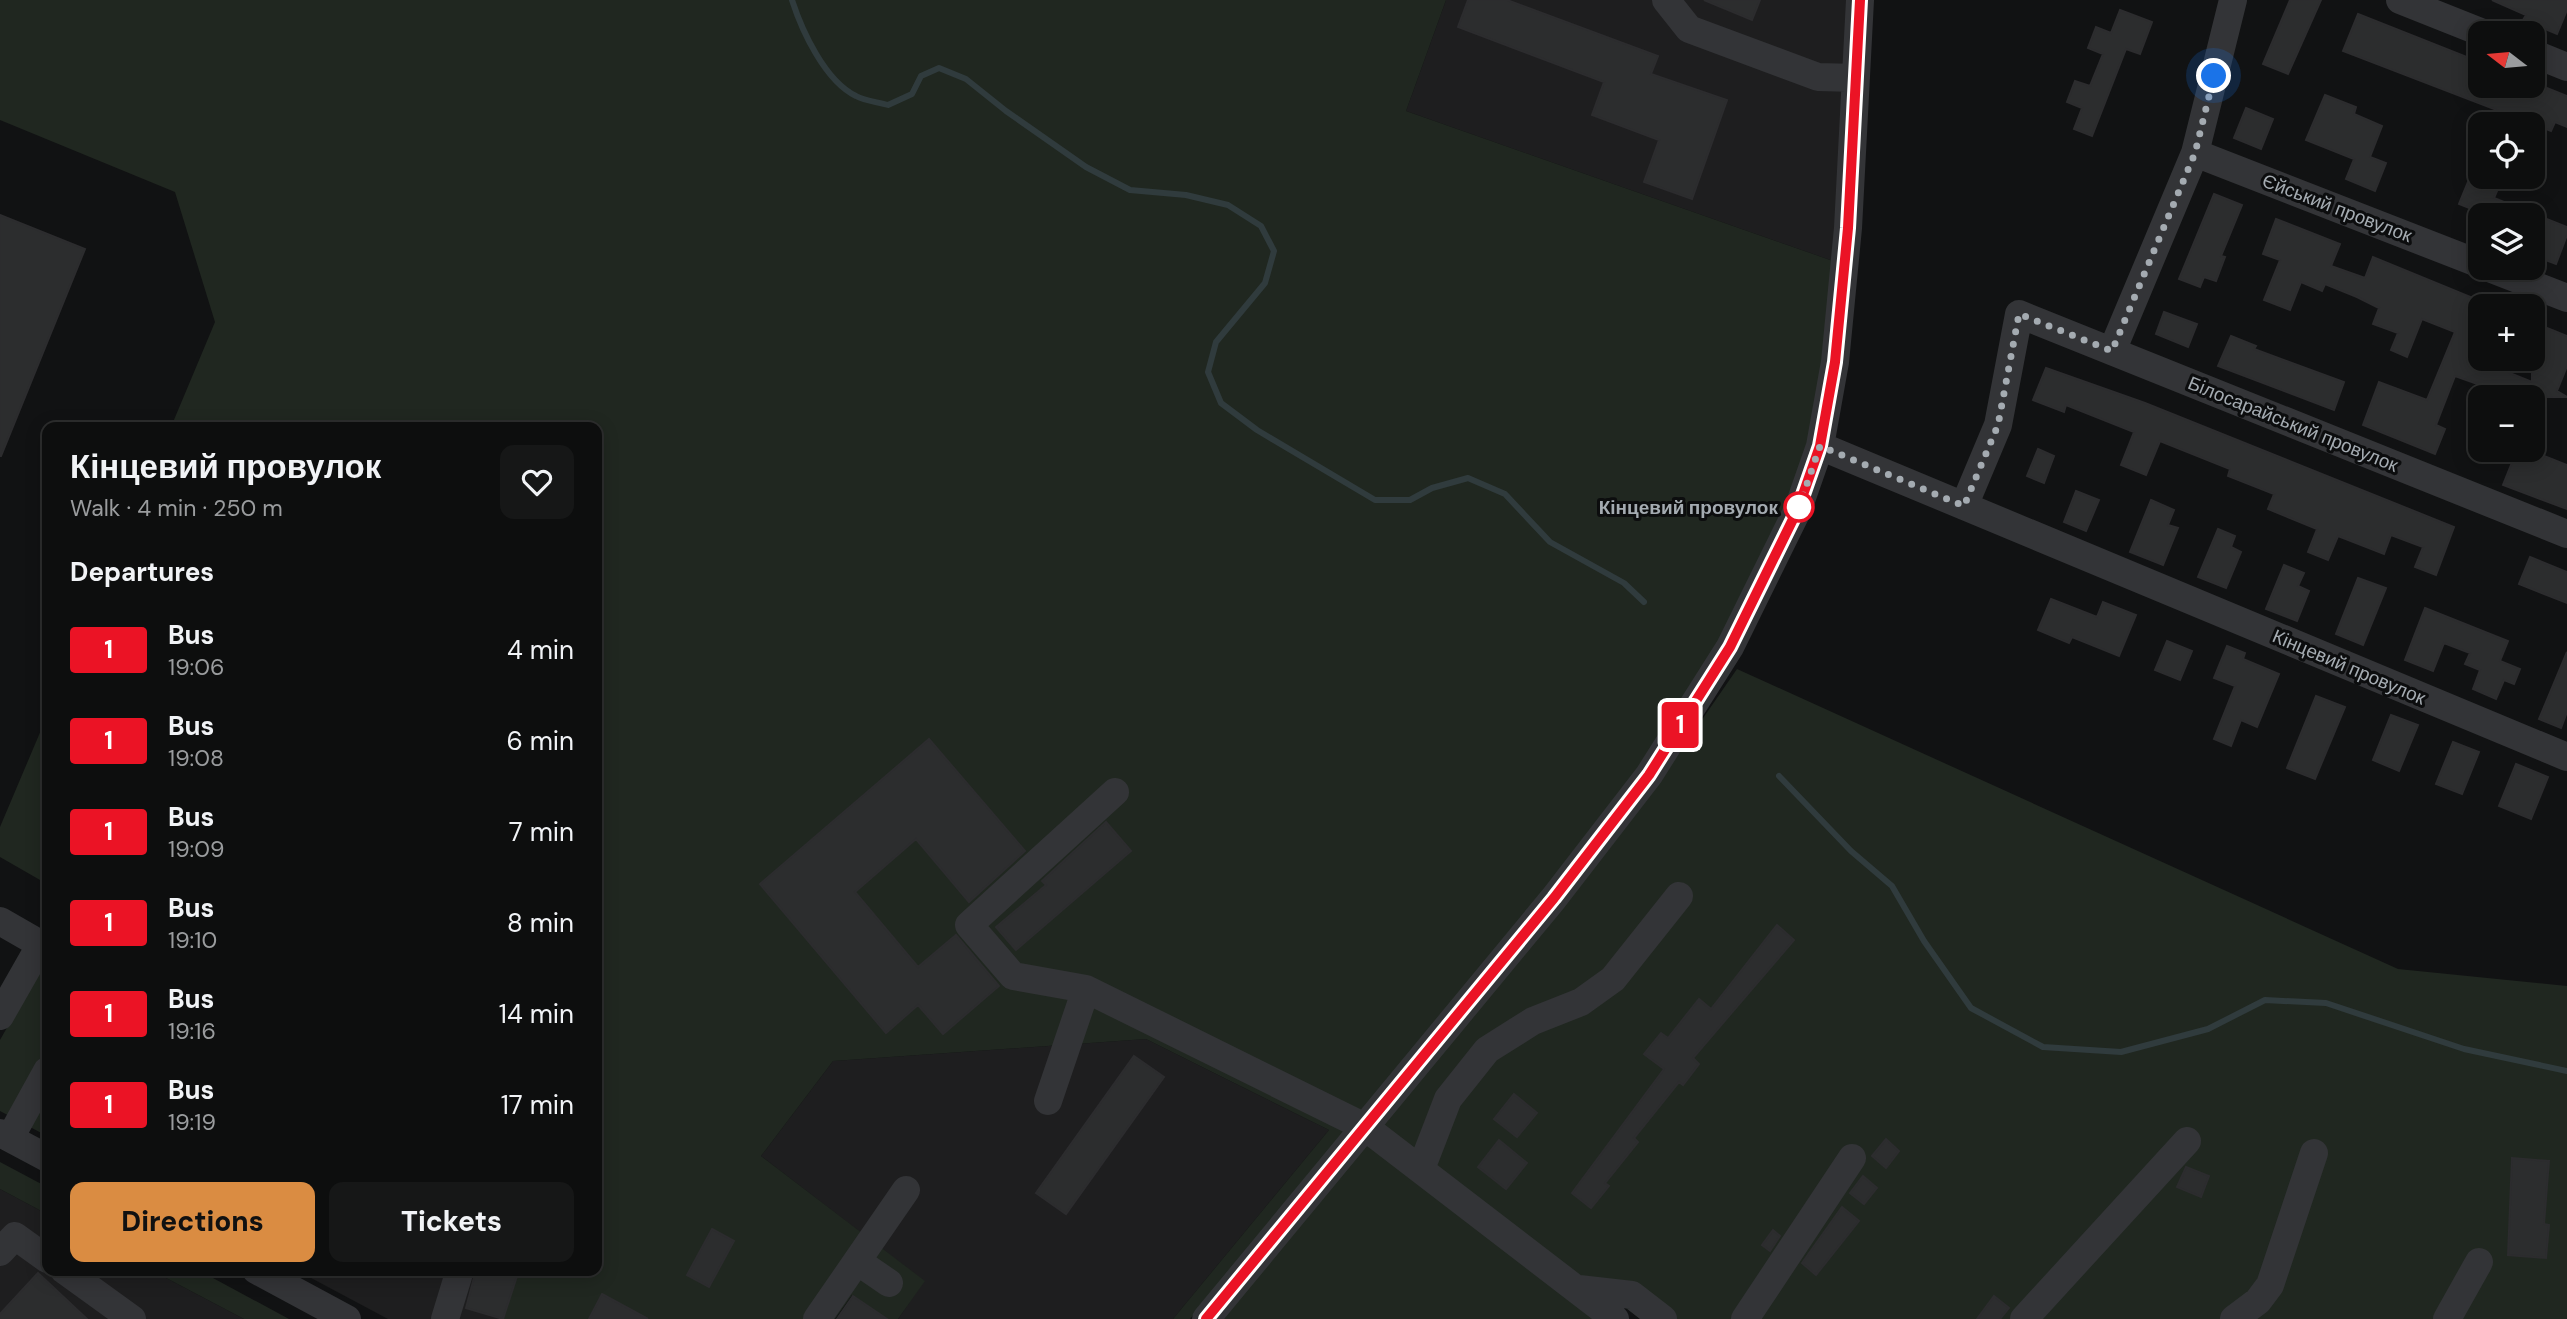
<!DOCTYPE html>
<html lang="en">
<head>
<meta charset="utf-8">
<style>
	:root { --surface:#0d0e0e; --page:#161717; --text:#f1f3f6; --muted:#9a9c9e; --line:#2d2e2e; --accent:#da8c42 }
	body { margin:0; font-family:"DM Sans",sans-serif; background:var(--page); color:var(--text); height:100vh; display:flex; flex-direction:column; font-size:26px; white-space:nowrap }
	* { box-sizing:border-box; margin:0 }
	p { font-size:23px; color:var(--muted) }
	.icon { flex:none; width:38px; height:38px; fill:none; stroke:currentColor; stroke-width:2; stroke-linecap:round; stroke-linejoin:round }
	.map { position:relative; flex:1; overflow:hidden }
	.panel { position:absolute; left:42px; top:422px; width:560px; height:854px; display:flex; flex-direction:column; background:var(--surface); border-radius:14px; box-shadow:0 4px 18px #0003,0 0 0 2px var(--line) }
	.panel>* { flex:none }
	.badge { padding:0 14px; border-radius:5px; font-size:24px; line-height:46px }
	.needle { width:46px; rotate:286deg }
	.buttons { position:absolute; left:2468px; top:21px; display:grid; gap:14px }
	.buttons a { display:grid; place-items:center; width:77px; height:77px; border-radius:14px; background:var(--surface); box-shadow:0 4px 18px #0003,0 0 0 2px var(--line); font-size:35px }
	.you { position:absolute; width:35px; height:35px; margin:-18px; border:5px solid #fff; border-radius:50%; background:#1a73e8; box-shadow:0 0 0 10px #1a73e833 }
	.map>.badge { position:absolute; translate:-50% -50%; box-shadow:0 0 0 4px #fff }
	h2 { padding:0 28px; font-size:26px; line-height:63px }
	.round { display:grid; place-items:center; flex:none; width:74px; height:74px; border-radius:14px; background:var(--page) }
	.head { display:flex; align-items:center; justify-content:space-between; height:119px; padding:0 28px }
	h1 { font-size:33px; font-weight:800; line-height:52px }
	.button { display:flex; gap:14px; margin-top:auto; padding:14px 28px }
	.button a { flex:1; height:80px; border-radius:14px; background:var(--accent); color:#111; font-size:28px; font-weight:800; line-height:80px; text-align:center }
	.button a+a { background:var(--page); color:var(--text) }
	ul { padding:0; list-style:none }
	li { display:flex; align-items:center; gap:21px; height:91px; padding:0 28px }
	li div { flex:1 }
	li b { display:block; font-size:26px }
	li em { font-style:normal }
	li .badge { min-width:77px; font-weight:700; text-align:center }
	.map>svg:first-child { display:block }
	.built { fill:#1e1e1f }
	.green { fill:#202720 }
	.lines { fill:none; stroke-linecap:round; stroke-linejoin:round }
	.stream { stroke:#303b3d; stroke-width:6 }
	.building { fill:#2c2d2e; stroke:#2c2c2e; stroke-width:2 }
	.minor { stroke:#333437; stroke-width:28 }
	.line-casing { stroke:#fff; stroke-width:16 }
	.line { stroke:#eb1325; stroke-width:10 }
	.walk { stroke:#a4abb1; stroke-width:7; stroke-dasharray:0 12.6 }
	.stop-dot { fill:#fff; stroke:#eb1325; stroke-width:3.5 }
	.labels { text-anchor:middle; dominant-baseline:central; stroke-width:6; stroke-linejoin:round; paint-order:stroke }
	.street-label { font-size:19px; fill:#a4abb1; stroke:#0c0d0e }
	.stop-label { font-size:19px; font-weight:bold; fill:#a4abb1; stroke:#0c0d0e; text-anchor:end }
</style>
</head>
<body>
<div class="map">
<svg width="2567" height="1319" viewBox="0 0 2567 1319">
	<rect width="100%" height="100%" fill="#111213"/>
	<path class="built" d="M 1446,0 L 1852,0 L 1833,261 L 1406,111 Z
		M 1146,1039 L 1329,1130 L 1173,1319 L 898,1319 L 924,1281 L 761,1156 L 833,1061 Z
		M 0,1189 L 47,1214 L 47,1270 L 153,1271 L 244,1319 L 0,1319 Z
		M 298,1271 L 519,1271 L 503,1319 L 388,1319 Z"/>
	<path class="green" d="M 0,0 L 1446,0 L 1406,111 L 1833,261 L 1823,361 L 1809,441 L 1787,505 L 1720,641 L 1639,768 L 1543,894 L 1190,1319 L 1173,1319 L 1329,1130 L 1146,1039 L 833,1061 L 761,1156 L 925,1281 L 898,1319 L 887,1319 L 852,1295 L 835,1319 L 503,1319 L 519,1271 L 597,1270 L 597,427 L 171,427 L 215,322 L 175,192 L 0,120 Z
		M 1737,669 L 2398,969 L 2567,986 L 2567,1319 L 1640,1319 L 1622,1305 L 1611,1319 L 1222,1319 L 1661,779 Z
		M 47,716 L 47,884 L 0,857 L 0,827 Z
		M 47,957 L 47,1136 L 0,1111 L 0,1040 Z
		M 0,1162 L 47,1187 L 47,1214 L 0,1189 Z
		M 153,1271 L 200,1271 L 289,1319 L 244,1319 Z"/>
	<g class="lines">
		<path class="stream" d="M 792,0 C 802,31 825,81 856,96 C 865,101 878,102 888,105 L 912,94 L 921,76 L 939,68 L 966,79 L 1006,111 L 1086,167 L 1130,190 L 1186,195 L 1228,205 L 1261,226 L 1274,251 L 1265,283 L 1216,342 L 1208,372 L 1221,403 L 1257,430 L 1375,500 L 1410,500 L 1432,488 L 1468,478 L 1505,494 L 1550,542 L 1624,583 L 1644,602
			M 1779,776 L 1851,851 L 1892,886 L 1924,941 L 1971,1008 L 2043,1047 L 2121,1052 L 2208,1029 L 2265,1000 L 2326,1003 L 2464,1049 L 2567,1071"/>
	</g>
	<path class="building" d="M 1468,0 L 1507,0 L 1658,56 L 1651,74 L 1727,100 L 1692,199 L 1644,182 L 1659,140 L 1592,115 L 1604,82 L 1458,27 Z
		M 1704,0 L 1760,0 L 1752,20 Z
		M 2290,0 L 2321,0 L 2288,74 L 2263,64 Z
		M 2492,0 L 2567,0 L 2567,10 L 2557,34 L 2523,20 L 2526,15 Z
		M 2120,10 L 2152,22 L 2140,54 L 2126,49 L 2092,136 L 2074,129 L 2082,108 L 2067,102 L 2075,81 L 2090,86 L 2103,54 L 2088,48 L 2096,27 L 2111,33 Z
		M 2358,14 L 2477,61 L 2467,86 L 2542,86 L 2567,96 L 2567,127 L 2555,122 L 2551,131 L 2343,51 Z
		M 2325,95 L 2356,107 L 2354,114 L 2382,126 L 2370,157 L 2386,163 L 2375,191 L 2346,179 L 2354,159 L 2306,140 Z
		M 2246,108 L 2273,119 L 2261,149 L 2234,138 Z
		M 2470,177 L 2503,177 L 2494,198 L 2567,227 L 2567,235 L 2556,264 L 2532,255 L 2532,215 L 2487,215 L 2459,204 Z
		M 2214,194 L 2242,205 L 2221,256 L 2225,257 L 2216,281 L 2204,277 L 2200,287 L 2179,279 Z
		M 0,215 L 85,249 L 1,456 L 0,456 Z
		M 2276,219 L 2340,244 L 2331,266 L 2365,278 L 2373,257 L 2480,301 L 2480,361 L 2532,382 L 2532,322 L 2567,336 L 2567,366 L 2557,391 L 2567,397 L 2522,397 L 2514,394 L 2513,397 L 2482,397 L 2486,387 L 2455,376 L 2436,425 L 2445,429 L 2435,454 L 2363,425 L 2379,382 L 2427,400 L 2455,332 L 2422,319 L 2407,357 L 2391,350 L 2398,333 L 2373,324 L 2379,308 L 2357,297 L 2325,284 L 2322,291 L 2301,282 L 2290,310 L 2264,300 L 2280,260 L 2263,254 Z
		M 2164,312 L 2197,324 L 2188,347 L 2156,334 Z
		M 2231,336 L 2256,346 L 2254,349 L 2344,382 L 2334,410 L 2218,366 Z
		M 2046,368 L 2145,403 L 2454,527 L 2436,575 L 2415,567 L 2423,547 L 2391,535 L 2384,554 L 2338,536 L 2328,560 L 2308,552 L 2317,529 L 2268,509 L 2274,494 L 2228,476 L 2230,469 L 2160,441 L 2146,475 L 2121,465 L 2134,432 L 2066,405 L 2064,412 L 2033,400 Z
		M 2038,449 L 2054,456 L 2044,483 L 2027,476 Z
		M 2517,450 L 2529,450 L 2567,465 L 2567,509 L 2503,485 Z
		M 2076,491 L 2099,500 L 2086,531 L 2064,522 Z
		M 2151,500 L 2174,510 L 2168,525 L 2178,528 L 2163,565 L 2130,552 Z
		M 2218,529 L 2235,536 L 2231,547 L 2241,552 L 2226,588 L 2198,577 Z
		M 2530,557 L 2567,572 L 2567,603 L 2519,584 Z
		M 2284,565 L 2304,573 L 2298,586 L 2309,591 L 2297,621 L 2266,609 Z
		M 2358,578 L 2386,588 L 2363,645 L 2336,634 Z
		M 2051,599 L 2097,617 L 2103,602 L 2136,615 L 2119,656 L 2072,637 L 2069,643 L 2038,630 Z
		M 2425,608 L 2508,641 L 2500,661 L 2520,669 L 2514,684 L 2504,680 L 2496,699 L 2473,689 L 2480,670 L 2465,664 L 2470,653 L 2444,643 L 2433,671 L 2405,660 Z
		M 2167,641 L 2192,651 L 2180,680 L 2155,670 Z
		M 2227,646 L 2245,653 L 2243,659 L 2279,674 L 2257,727 L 2241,720 L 2231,746 L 2214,739 L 2235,686 L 2214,678 Z
		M 2567,652 L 2567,712 L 2561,728 L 2539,719 Z
		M 2316,696 L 2345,707 L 2315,779 L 2287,768 Z
		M 2391,715 L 2418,725 L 2399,771 L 2373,760 Z
		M 929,739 L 1025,851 L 969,902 L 916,839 L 855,892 L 918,967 L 956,935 L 999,986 L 943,1034 L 918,1005 L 886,1033 L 760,884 Z
		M 2453,742 L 2479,752 L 2462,794 L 2436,784 Z
		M 2516,764 L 2548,777 L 2531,819 L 2499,806 Z
		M 1106,822 L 1131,851 L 1016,950 L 996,927 L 1046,885 L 1042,881 Z
		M 1777,925 L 1794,940 L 1693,1058 L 1699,1064 L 1683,1085 L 1679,1082 L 1634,1138 L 1638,1142 L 1605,1183 L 1609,1186 L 1591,1208 L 1572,1193 L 1664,1069 L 1644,1054 L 1661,1033 L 1668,1038 L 1699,999 L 1711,1009 Z
		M 1134,1056 L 1164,1077 L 1066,1214 L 1036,1193 Z
		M 1514,1094 L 1537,1113 L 1517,1137 L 1494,1119 Z
		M 1886,1139 L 1899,1151 L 1886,1168 L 1872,1156 Z
		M 1499,1140 L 1527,1163 L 1506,1189 L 1478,1167 Z
		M 2512,1158 L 2549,1161 L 2544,1224 L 2549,1225 L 2546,1258 L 2508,1255 Z
		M 2186,1167 L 2209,1176 L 2201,1197 L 2177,1187 Z
		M 1863,1176 L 1877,1188 L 1864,1204 L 1850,1193 Z
		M 1842,1207 L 1859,1221 L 1816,1275 L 1802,1263 Z
		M 712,1229 L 734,1241 L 709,1287 L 687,1275 Z
		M 1773,1230 L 1780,1236 L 1770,1251 L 1762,1245 Z
		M 476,1270 L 519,1270 L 503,1319 L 466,1308 Z
		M 38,1273 L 87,1319 L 0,1319 L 0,1314 Z
		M 602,1294 L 648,1319 L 589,1319 Z
		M 853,1296 L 887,1319 L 837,1319 Z
		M 1994,1296 L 2009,1308 L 2000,1319 L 1977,1319 Z"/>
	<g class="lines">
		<path class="minor" d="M 1666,0 L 1689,29 L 1818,77 L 1856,78
			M 2400,0 L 2483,33
			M 2532,53 L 2567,67
			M 2195,153 L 2480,264
			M 2489,268 L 2567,298
			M 2112,351 L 2195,153 L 2233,0
			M 1820,446 L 2567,757
			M 1964,506 L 1998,425 L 2019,314 L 2567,534
			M 1115,792 L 969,925 L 1013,976 L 1086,989 L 1365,1127 L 1615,1319
			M 0,921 L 47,948
			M 0,1016 L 41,944
			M 1048,1101 L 1086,989
			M 0,1133 L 47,1158
			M 10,1138 L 47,1071
			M 1421,1169 L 1448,1099 L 1487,1050 L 1533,1021 L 1581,1002 L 1613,979 L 1679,896
			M 0,1252 L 15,1236 L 47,1259
			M 857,1261 L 889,1283
			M 64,1270 L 132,1319
			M 256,1270 L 347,1319
			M 1579,1289 L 1632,1295 L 1663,1319
			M 445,1319 L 460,1270
			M 817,1319 L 906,1190
			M 1206,1319 L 1554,898 L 1649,775 L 1730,647 L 1798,509 L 1820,446 L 1835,362 L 1848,228 L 1860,0
			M 1745,1319 L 1852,1158
			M 2024,1319 L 2187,1141
			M 2234,1319 L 2258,1301 L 2270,1285 L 2314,1153
			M 2447,1319 L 2479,1262"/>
	</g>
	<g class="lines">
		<defs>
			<path id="line" d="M 1206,1319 L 1554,898 L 1649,775 L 1730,647 L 1798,509 L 1820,446 L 1835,362 L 1848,228 L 1860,0"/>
		</defs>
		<use href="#line" class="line-casing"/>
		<use href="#line" class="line"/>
		<path class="walk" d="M 1799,507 L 1820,446 L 1964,506 L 1998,425 L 2019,314 L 2112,351 L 2195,153 L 2214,76"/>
	</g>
	<circle class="stop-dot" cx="1799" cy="507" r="14"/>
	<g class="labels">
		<g class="street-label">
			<text transform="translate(2337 208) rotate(21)">Єйський провулок</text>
			<text transform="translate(2293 424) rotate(22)">Білосарайський провулок</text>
			<text transform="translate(2349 667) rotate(23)">Кінцевий провулок</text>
		</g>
		<g class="stop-label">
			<text x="1778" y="507">Кінцевий провулок</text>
		</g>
	</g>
</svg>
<div class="buttons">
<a><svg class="needle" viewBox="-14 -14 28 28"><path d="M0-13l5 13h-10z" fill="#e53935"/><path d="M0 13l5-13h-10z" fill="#9a9c9e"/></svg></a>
<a><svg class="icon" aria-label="locate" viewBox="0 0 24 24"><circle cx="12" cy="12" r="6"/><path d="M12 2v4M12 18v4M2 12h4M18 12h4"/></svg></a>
<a><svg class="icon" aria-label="layers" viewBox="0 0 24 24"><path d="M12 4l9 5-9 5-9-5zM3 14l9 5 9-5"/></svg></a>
<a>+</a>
<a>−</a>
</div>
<div class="you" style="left:2214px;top:76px"></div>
<b class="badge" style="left:1680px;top:725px;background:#eb1325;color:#fff">1</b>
<section class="panel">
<div class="head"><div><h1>Кінцевий провулок</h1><p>Walk · 4 min · 250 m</p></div><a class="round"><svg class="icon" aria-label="heart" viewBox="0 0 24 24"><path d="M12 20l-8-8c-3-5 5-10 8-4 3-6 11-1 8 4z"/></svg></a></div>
<h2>Departures</h2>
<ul>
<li><span class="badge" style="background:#eb1325;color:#fff">1</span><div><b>Bus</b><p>19:06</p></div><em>4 min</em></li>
<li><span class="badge" style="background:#eb1325;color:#fff">1</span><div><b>Bus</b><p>19:08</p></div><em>6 min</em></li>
<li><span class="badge" style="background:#eb1325;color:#fff">1</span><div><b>Bus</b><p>19:09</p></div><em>7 min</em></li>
<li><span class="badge" style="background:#eb1325;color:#fff">1</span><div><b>Bus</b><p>19:10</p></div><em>8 min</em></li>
<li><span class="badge" style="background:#eb1325;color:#fff">1</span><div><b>Bus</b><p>19:16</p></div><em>14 min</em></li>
<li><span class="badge" style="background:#eb1325;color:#fff">1</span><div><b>Bus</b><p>19:19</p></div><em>17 min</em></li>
</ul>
<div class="button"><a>Directions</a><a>Tickets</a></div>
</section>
</div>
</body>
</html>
